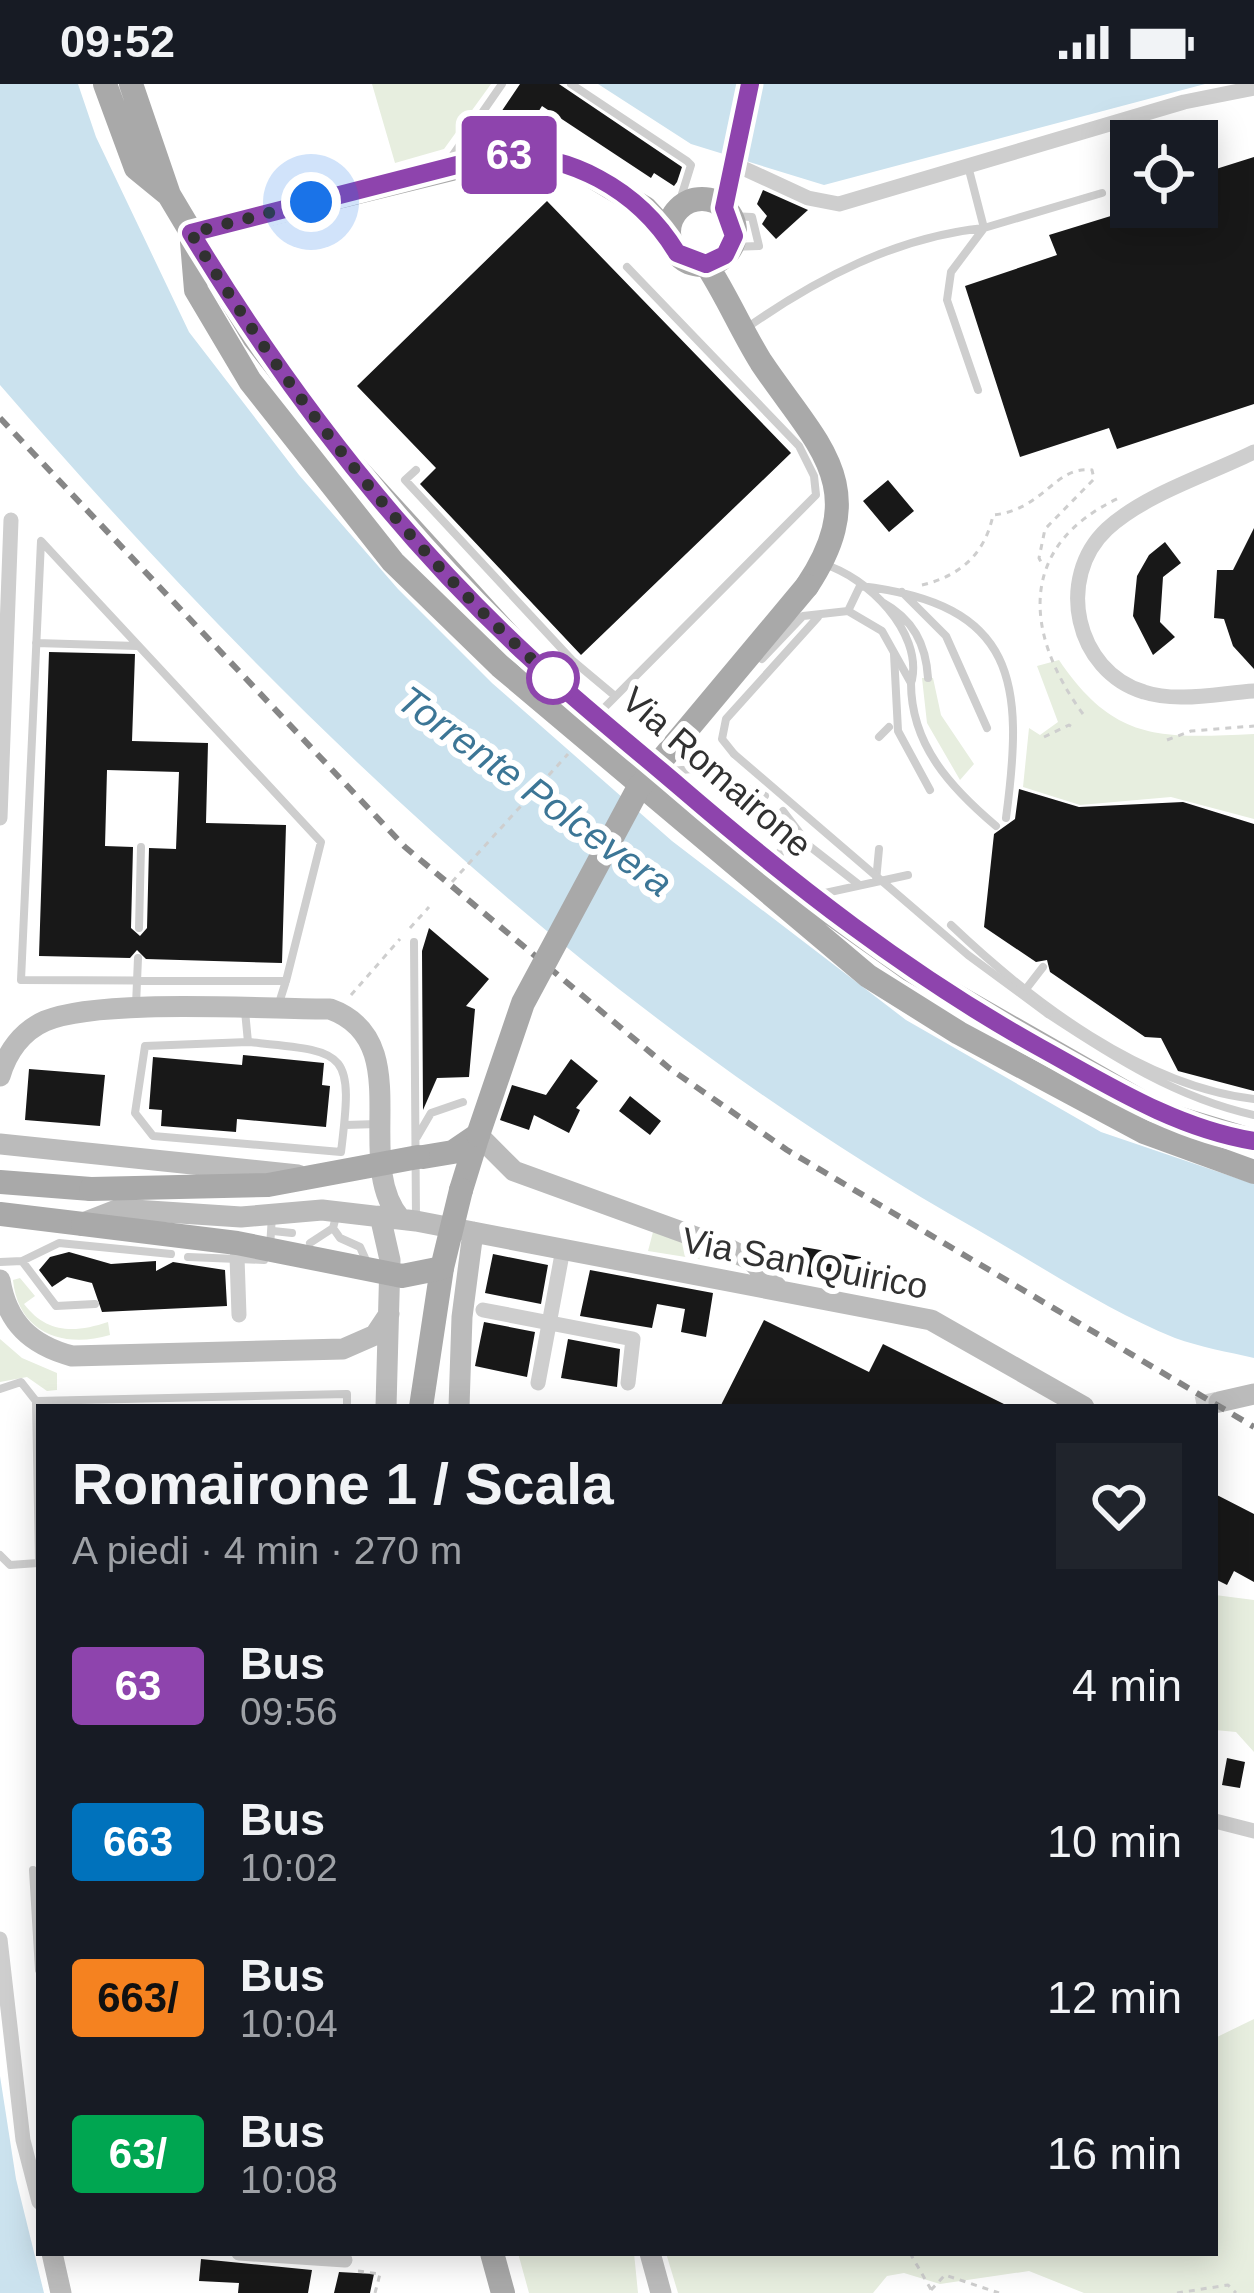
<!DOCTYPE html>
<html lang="it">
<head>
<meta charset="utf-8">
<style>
	:root { --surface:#171b24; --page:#20242c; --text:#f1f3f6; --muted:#9ea1a6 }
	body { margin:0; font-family:Arial,sans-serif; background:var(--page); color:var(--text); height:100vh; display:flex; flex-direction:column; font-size:45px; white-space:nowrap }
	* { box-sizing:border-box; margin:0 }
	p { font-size:39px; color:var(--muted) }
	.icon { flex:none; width:66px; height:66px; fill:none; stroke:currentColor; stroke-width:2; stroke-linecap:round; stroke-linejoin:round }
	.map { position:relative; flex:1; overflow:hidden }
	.drawer { position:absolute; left:36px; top:1320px; width:1182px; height:852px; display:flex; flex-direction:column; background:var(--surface); border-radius:0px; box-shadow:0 6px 30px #0003 }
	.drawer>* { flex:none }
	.badge { padding:0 24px; border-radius:9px; font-size:42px; line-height:78px }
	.fabs { position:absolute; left:1110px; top:36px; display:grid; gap:24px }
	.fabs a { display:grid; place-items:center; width:108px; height:108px; border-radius:0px; background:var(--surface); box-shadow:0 6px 30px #0003; font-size:60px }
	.you { position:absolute; width:60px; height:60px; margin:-30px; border:9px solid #fff; border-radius:50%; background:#1a73e8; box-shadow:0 0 0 18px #1a73e833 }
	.map>.badge { position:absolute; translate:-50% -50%; box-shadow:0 0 0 6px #fff }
	.round { display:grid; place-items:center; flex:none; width:126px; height:126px; border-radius:0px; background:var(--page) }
	.head { display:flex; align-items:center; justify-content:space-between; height:204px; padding:0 36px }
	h1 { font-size:57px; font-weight:800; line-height:90px }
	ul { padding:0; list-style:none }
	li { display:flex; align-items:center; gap:36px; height:156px; padding:0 36px }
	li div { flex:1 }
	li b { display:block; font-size:45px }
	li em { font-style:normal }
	li .badge { min-width:132px; font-weight:700; text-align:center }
	.status { display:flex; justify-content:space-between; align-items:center; height:84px; padding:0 60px; background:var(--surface); direction:ltr }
	.status svg { height:33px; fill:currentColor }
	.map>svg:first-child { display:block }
	.green { fill:#e7eedf }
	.water { fill:#cbe2ee }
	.building { fill:#181818; fill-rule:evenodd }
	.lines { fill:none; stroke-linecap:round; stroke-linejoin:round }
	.secondary-tunnel { stroke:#d6d6d6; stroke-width:21; stroke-dasharray:21 10; stroke-linecap:butt }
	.path { stroke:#cecece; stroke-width:3; stroke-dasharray:6 6; stroke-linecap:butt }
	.lane { stroke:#cecece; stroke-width:8 }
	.street { stroke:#cecece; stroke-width:15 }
	.secondary { stroke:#bbb; stroke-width:21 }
	.primary { stroke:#a9a9a9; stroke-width:24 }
	.rail { stroke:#868686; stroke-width:6; stroke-dasharray:12 9; stroke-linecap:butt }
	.lane-bridge { stroke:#cecece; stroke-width:8 }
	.primary-bridge { stroke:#a9a9a9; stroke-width:24 }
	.line-casing { stroke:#fff; stroke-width:27 }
	.line { stroke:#8e44ad; stroke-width:18 }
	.walk { stroke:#313131; stroke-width:12; stroke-dasharray:0 21.6 }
	.stop-dot { fill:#fff; stroke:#8e44ad; stroke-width:6 }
	.labels { text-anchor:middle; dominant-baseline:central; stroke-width:12; stroke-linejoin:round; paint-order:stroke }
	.street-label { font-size:36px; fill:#313131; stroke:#fff }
	.water-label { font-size:39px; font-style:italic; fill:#3c7696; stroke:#fff }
</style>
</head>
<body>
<div class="status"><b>09:52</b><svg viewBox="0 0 49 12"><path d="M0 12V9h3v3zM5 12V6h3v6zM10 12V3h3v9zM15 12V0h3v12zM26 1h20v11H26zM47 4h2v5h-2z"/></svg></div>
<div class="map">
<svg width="1254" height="2209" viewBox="0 0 1254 2209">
	<rect width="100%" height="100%" fill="#fff"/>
	<path class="green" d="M 372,0 L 491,0 L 444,65 L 395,79 Z
		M 1059,576 C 1115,659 1162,654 1254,650 L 1254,735 L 1171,713 L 1080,721 L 1023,703 L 1029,644 L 1040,651 L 1058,638 L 1037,582 Z
		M 922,594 L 933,594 L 941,631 L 974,680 L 960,696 L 927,639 Z
		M 653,1148 L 734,1174 L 742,1182 L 648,1167 Z
		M 20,1194 L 35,1212 L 24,1220 C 47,1250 75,1249 108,1238 L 110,1251 C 64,1265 18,1249 13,1196 Z
		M 0,1255 L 22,1274 L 57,1289 L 57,1306 L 47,1307 L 27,1293 L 0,1298 Z
		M 1215,1511 L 1254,1516 L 1254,1690 L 1254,1668 L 1236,1648 L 1215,1646 Z
		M 1254,1935 L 1254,2209 L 1084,2209 L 1029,2187 L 940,2200 L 904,2189 L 887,2192 L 873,2209 L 678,2209 L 666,2169 L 1215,2169 L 1215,1954 Z
		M 518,2169 L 634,2169 L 638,2209 L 529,2209 Z"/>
	<path class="water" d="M 0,0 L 78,0 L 96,53 L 189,248 L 299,391 L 398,505 L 492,599 L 672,757 L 906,936 L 1101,1048 L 1254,1100 L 1254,1274 C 1228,1268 1200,1263 1175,1254 C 1106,1226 1041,1182 976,1145 C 597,931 283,628 0,301 Z
		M 598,0 L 1205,0 L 824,101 L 691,60 Z
		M 0,1992 L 16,2095 L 44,2209 L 0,2209 Z"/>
	<path class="building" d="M 520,0 L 559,0 L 682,83 L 677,98 L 674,102 L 654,89 L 651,94 L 542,22 L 530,41 L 491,43 Z
		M 1254,73 L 1254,320 L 1117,365 L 1109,344 L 1020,373 L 965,202 L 1057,171 L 1049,151 L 1127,127 L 1126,123 L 1197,123 L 1197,91 Z
		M 763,106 L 808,126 L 776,155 L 762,140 L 767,132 L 757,120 Z
		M 547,117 L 791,369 L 581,571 L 420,400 L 436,384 L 357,302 Z
		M 888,396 L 914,427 L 889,448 L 863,417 Z
		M 1254,444 L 1254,585 L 1233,562 L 1224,535 L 1214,534 L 1217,486 L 1233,486 Z
		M 1165,458 L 1181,479 L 1163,493 L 1160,538 L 1175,553 L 1153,571 L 1133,532 L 1137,492 L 1149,471 Z
		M 49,568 L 135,570 L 132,657 L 208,659 L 206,739 L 286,741 L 282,879 L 146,875 L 137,866 L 130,874 L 39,872 ZM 107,686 L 179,688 L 176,765 L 149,764 L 147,844 L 140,852 L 131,844 L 133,763 L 105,762 Z
		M 1019,705 L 1079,723 L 1183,718 L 1254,740 L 1254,1007 L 1178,987 L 1161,954 L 1145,953 L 1050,888 L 1047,876 L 1036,878 L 984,843 L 994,750 L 1015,735 Z
		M 429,844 L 489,895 L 466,922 L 475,925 L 469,993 L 437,994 L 423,1026 L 422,867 Z
		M 243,971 L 324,979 L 322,1001 L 330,1002 L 326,1043 L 237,1035 L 236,1048 L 161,1042 L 162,1026 L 149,1025 L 153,973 L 242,981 Z
		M 571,975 L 598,997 L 576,1024 L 580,1026 L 569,1049 L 534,1031 L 529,1046 L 500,1036 L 512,1001 L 546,1011 Z
		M 29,985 L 105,991 L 100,1042 L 25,1036 Z
		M 630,1012 L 661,1037 L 650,1051 L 619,1027 Z
		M 803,1163 L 861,1173 L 861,1174 L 832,1180 L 829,1196 L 799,1191 Z
		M 69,1168 L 111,1180 L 156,1177 L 156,1187 L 173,1178 L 225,1186 L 227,1222 L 102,1228 L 92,1199 L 67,1193 L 52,1203 L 39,1186 L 50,1173 Z
		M 493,1170 L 548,1181 L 541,1220 L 485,1209 Z
		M 865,1184 L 887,1188 L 883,1209 L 861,1205 Z
		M 590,1186 L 713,1209 L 706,1253 L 681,1248 L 685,1225 L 657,1220 L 652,1244 L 580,1232 Z
		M 764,1236 L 869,1288 L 883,1260 L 1010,1323 L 720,1323 Z
		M 484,1238 L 535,1248 L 527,1293 L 475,1282 Z
		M 568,1255 L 620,1265 L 617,1303 L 561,1294 Z
		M 1215,1410 L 1254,1430 L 1254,1498 L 1234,1487 L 1227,1501 L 1215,1495 Z
		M 1227,1674 L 1245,1678 L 1240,1704 L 1222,1701 Z
		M 201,2175 L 312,2186 L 308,2209 L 238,2209 L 239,2199 L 199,2197 Z
		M 339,2188 L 374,2190 L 370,2209 L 334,2209 Z"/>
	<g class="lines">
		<path class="secondary-tunnel" d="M 1197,1323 L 1219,1318"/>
		<path class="path" d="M 922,501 C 960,492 985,470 993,431 C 1044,426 1055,381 1092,386 L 1094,395 L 1045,445 L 1039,474 L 1043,482
			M 1083,630 C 1023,548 1018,461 1119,414
			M 1044,653 L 1069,641 L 1074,644
			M 1167,656 L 1191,647 L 1254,642
			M 452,798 L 568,670
			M 410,844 L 429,823
			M 351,911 L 400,855
			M 910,2169 L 933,2209
			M 358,2187 L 380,2190 L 375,2209
			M 931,2206 L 945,2191 L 999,2209
			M 1177,2209 L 1228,2201 L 1236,2209"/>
		<path class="lane" d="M 571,0 L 687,77 L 691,81 L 682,110 L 686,119
			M 448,78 L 502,0
			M 731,132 L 752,133 L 759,162 L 731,163
			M 745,245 C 816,195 896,153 984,144 L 968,82
			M 978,306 L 947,216 L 951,188 L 984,144 L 1102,109
			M 416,386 L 405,396 L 572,576 L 615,612
			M 823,480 C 868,493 922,548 912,596
			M 860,502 C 1018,520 1024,599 1006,734
			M 902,508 L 946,552 L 987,644
			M 882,518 C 913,535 926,560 928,594
			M 848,527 L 860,502
			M 36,559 L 137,562
			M 762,575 L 803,532 L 848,527 L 882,547 L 911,599
			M 601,627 L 816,411 L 814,392 L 799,362 L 627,183
			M 879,653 L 889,643
			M 734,670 L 722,655 L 726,635 L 818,533
			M 697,684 L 751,729
			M 672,687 L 721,682 L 732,691
			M 748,705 L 765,712
			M 737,718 L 758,720
			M 783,727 L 802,752
			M 776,736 L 858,800
			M 768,744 L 798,758
			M 778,779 L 784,751
			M 876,797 L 879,765
			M 816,811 L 908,791
			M 951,841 C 1031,917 1142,1002 1254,1015
			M 139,844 L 141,763
			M 414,858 L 416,1135
			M 1026,905 L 1043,883
			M 279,919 L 286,897 L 321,758 L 41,457 L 21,896 L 286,897
			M 136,921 L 138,874
			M 245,927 L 248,958 C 347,968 354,964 341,1068 L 153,1052 L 135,1029 L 145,962 L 248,958
			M 1048,930 C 1113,973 1177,1014 1254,1031
			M 345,1041 L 378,1040
			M 417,1053 L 431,1029 L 463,1018
			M 333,1144 L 340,1154 L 360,1163 L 365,1174
			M 273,1147 L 292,1149
			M 310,1159 L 333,1144 L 337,1129
			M 270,1163 L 272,1132
			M 188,1173 L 264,1176
			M 22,1177 L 56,1222 L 95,1220
			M 0,1178 L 22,1177 L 59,1159 L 171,1170
			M 0,1305 L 21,1298 L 36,1317
			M 0,1471 L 10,1481 L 38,1479
			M 39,1479 L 36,1317 L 347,1310 L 347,1323
			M 33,1786 L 39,1886"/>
		<path class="street" d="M 734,80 L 808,114 L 839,120 L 1184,18 L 1254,4
			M 1254,368 C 1208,391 1145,410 1107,445 C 1055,494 1075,587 1144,608 C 1177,619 1220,609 1254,607
			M 0,734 L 11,436
			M 237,1173 L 239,1231
			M 483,1226 L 633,1255 L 628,1299
			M 538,1299 L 563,1165
			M 1215,1737 L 1254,1747
			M 0,1855 L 23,2056 L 39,2118
			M 239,2169 L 345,2176"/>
		<path class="secondary" d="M 724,124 L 750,0
			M 0,992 C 7,968 22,947 45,937 C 99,914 264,925 330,925 C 419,957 351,1076 400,1134
			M 478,1051 L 514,1087 L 729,1165 L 752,1177 L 780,1207
			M 0,1060 L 298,1091
			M 380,1132 L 390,1176 L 386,1323
			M 83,1139 L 119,1125 L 241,1133 L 322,1126 L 416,1137 L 931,1236 L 1084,1323
			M 0,1196 C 7,1239 31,1261 72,1272 L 343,1265 L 375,1251 L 389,1230
			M 1219,1318 L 1254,1310
			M 459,1323 L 462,1233 L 473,1148
			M 52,2169 L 61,2209
			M 650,2169 L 661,2209"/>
		<path class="primary" d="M 105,0 L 136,84 L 169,111
			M 131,0 L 169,111 L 255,255 L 353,381 L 528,573 L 809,814 L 909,885 L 1161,1029 L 1254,1057
			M669 148a33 33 0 1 1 66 0a33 33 0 1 1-66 0Z
			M 191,149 L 513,70 L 578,84 L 645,124 L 669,150
			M 192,158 L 196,206 L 250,297 L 393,478 L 500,582 L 868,892 L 959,949 L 1144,1048 L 1254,1088
			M 706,180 C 727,212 741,246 761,278 C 815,359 874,401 807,502
			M 423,1073 L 453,1068 L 478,1051
			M 0,1098 L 91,1105
			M 461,1106 L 478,1051
			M 0,1130 L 83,1140
			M 421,1323 L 442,1184
			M 492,2169 L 503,2209"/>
		<path class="rail" d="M 0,334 L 405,763 L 669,984 L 787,1066 L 1254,1343"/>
		<path class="lane-bridge" d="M 894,570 L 898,647 L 930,706
			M 911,599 C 911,661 951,704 996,742
			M 734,670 L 968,871 L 1048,930"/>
		<path class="primary-bridge" d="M 478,1051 L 523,919 L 639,703 L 807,502
			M 91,1105 L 268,1101 L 418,1073
			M 83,1140 L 237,1159 L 402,1192 L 442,1184 L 461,1106"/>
	</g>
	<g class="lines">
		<defs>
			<path id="line" d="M 750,0 L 724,124 L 734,152 L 725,171 L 706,180 L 677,169 C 639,106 568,66 492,72 L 191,149 C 284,302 397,451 529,573 C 578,619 630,660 680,703 C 794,801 908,890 1039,963 C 1108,1001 1175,1044 1254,1057"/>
		</defs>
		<use href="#line" class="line-casing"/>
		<use href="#line" class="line"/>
		<path class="walk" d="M 311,118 L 191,149 C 288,310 414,473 553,594"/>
	</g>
	<circle class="stop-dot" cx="553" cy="594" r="24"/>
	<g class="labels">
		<g class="street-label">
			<text transform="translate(717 688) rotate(41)">Via Romairone</text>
			<text transform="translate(805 1179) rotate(11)">Via San Quirico</text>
		</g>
		<g class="water-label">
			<text transform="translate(535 707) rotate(36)">Torrente Polcevera</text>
		</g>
	</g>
</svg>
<div class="fabs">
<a><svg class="icon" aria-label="locate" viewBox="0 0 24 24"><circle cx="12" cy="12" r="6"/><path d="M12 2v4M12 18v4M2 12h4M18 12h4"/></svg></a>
</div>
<div class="you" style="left:311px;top:118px"></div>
<b class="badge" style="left:509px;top:71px;background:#8e44ad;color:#fff">63</b>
<section class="drawer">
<div class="head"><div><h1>Romairone 1 / Scala</h1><p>A piedi · 4 min · 270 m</p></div><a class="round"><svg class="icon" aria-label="heart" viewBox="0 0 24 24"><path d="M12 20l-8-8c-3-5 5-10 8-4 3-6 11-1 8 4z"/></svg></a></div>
<ul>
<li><span class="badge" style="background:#8e44ad;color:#fff">63</span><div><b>Bus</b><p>09:56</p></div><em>4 min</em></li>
<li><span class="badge" style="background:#0072bc;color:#fff">663</span><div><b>Bus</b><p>10:02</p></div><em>10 min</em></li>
<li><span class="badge" style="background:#f58220;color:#111">663/</span><div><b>Bus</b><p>10:04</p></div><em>12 min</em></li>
<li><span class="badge" style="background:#00a651;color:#fff">63/</span><div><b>Bus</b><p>10:08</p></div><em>16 min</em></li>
</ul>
</section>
</div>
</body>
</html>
